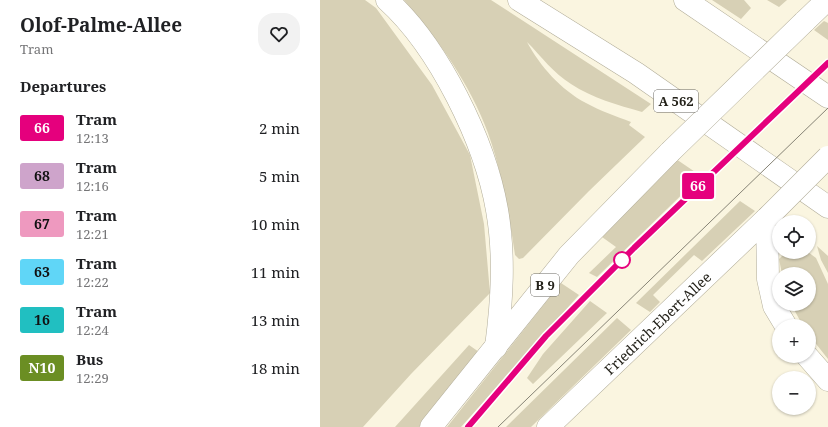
<!DOCTYPE html>
<html lang="en">
<head>
<meta charset="utf-8">
<style>
	:root { --surface:#fff; --page:#f2f2f2; --text:#202124; --muted:#757577 }
	body { margin:0; font-family:"Noto Serif",serif; background:var(--page); color:var(--text); height:100vh; display:flex; flex-direction:column; font-size:15px; white-space:nowrap }
	* { box-sizing:border-box; margin:0 }
	p { font-size:13px; color:var(--muted) }
	.icon { flex:none; width:22px; height:22px; fill:none; stroke:currentColor; stroke-width:2; stroke-linecap:round; stroke-linejoin:round }
	.map { position:relative; flex:1; overflow:hidden }
	.panel { display:flex; flex-direction:column; background:var(--surface); width:320px }
	.panel>* { flex:none }
	.badge { padding:0 8px; border-radius:3px; font-size:14px; line-height:26px }
	.tools { position:absolute; left:452px; top:215px; display:grid; gap:8px }
	.tools a { display:grid; place-items:center; width:44px; height:44px; border-radius:50%; background:var(--surface); box-shadow:0 1px 3px #0004; font-size:20px }
	.map>.badge { position:absolute; translate:-50% -50%; box-shadow:0 0 0 2px #fff }
	h2 { padding:0 20px; font-size:15px; line-height:36px }
	.round { display:grid; place-items:center; flex:none; width:42px; height:42px; border-radius:16px; background:var(--page) }
	.headline { display:flex; align-items:center; justify-content:space-between; height:68px; padding:0 20px }
	h1 { font-size:19px; font-weight:700; line-height:30px }
	ul { padding:0; list-style:none }
	li { display:flex; align-items:center; gap:12px; height:48px; padding:0 20px }
	li div { flex:1 }
	li b { display:block; font-size:15px }
	li em { font-style:normal }
	li .badge { min-width:44px; font-weight:700; text-align:center }
	main { display:flex; flex:1; min-height:0 }
	.map>svg:first-child { display:block }
	.grass { fill:#d7d0b5 }
	.lines { fill:none; stroke-linecap:round; stroke-linejoin:round }
	.major-casing { stroke:#b1ac98; stroke-width:23 }
	.highway-casing { stroke:#b1ac98; stroke-width:23 }
	.major { stroke:#fff; stroke-width:22 }
	.highway { stroke:#fff; stroke-width:22 }
	.tram { stroke:#868375; stroke-width:1 }
	.major-bridge-casing { stroke:#b1ac98; stroke-width:23; stroke-linecap:butt }
	.major-bridge { stroke:#fff; stroke-width:22 }
	.line-casing { stroke:#fff; stroke-width:9 }
	.line { stroke:#e5007d; stroke-width:6 }
	.stop-dot { fill:#fff; stroke:#e5007d; stroke-width:2 }
	.labels { text-anchor:middle; dominant-baseline:central; stroke-width:4; stroke-linejoin:round; paint-order:stroke }
	.shield { fill:#fff; stroke:#66645f; stroke-width:1 }
	.shield-label { font-size:13px; font-weight:bold; fill:#24221a }
	.street-label { font-size:14px; fill:#24221a; stroke:#fff }
</style>
</head>
<body>
<main>
<section class="panel">
<div class="headline"><div><h1>Olof-Palme-Allee</h1><p>Tram</p></div><a class="round"><svg class="icon" aria-label="heart" viewBox="0 0 24 24"><path d="M12 20l-8-8c-3-5 5-10 8-4 3-6 11-1 8 4z"/></svg></a></div>
<h2>Departures</h2>
<ul>
<li><span class="badge" style="background:#e5007d;color:#fff">66</span><div><b>Tram</b><p>12:13</p></div><em>2 min</em></li>
<li><span class="badge" style="background:#cea4cb;color:#111">68</span><div><b>Tram</b><p>12:16</p></div><em>5 min</em></li>
<li><span class="badge" style="background:#ee99bf;color:#111">67</span><div><b>Tram</b><p>12:21</p></div><em>10 min</em></li>
<li><span class="badge" style="background:#60d6f7;color:#111">63</span><div><b>Tram</b><p>12:22</p></div><em>11 min</em></li>
<li><span class="badge" style="background:#21bfc1;color:#111">16</span><div><b>Tram</b><p>12:24</p></div><em>13 min</em></li>
<li><span class="badge" style="background:#6b8e23;color:#fff">N10</span><div><b>Bus</b><p>12:29</p></div><em>18 min</em></li>
</ul>
</section>
<div class="map">
<svg width="508" height="427" viewBox="0 0 508 427">
	<rect width="100%" height="100%" fill="#faf5e0"/>
	<path class="grass" d="M 0,0 L 45,0 L 56,8 L 112,85 L 150,155 L 164,224 L 170,293 L 91,374 L 43,427 L 0,427 Z
		M 84,0 L 171,0 L 331,104 L 322,112 C 298,105 272,98 251,84 C 233,73 221,56 207,42 C 220,66 241,90 266,103 C 280,111 296,116 311,122 L 309,125 L 325,137 L 269,191 L 203,258 L 199,259 L 195,255 C 189,214 182,173 168,133 C 150,84 118,39 84,0 Z
		M 392,0 L 424,0 L 431,8 L 421,19 Z
		M 447,0 L 467,0 L 459,7 Z
		M 504,21 L 508,23 L 508,40 L 494,30 Z
		M 356,159 L 381,176 L 277,277 L 269,273 L 296,247 L 282,237 Z
		M 420,201 L 435,211 L 382,261 L 374,255 L 333,295 L 340,302 L 330,312 L 316,303 Z
		M 497,246 L 508,256 L 508,273 L 501,260 Z
		M 466,252 L 488,252 L 496,258 L 508,284 L 508,359 L 489,335 L 489,326 L 483,326 L 471,304 L 489,304 L 489,274 L 462,274 L 459,259 Z
		M 241,283 L 259,295 L 141,427 L 127,427 Z
		M 270,301 L 287,313 L 213,384 L 207,378 L 223,354 Z
		M 297,318 L 311,330 L 211,427 L 186,427 Z
		M 149,345 L 159,352 L 135,380 L 99,427 L 75,427 Z"/>
	<g class="lines">
		<defs>
			<g id="major">
				<path d="M 484,22 L 507,0"/>
				<path d="M 111,427 L 249,255 L 350,152"/>
				<path id="s1" d="M 228,427 L 447,218"/>
			</g>
			<path id="highway" d="M 67,0 C 119,47 165,141 177,210 C 185,256 182,301 176,347
				M 199,0 L 316,73 L 508,207
				M 365,0 L 508,97
				M 447,218 L 448,279 L 454,306 L 466,326
				M 487,356 L 508,380"/>
		</defs>
		<use href="#major" class="major-casing"/>
		<use href="#highway" class="highway-casing"/>
		<use href="#major" class="major"/>
		<use href="#highway" class="highway"/>
		<path class="tram" d="M 148,427 L 226,335 L 314,248 L 508,63
			M 178,427 L 508,108"/>
		<defs>
			<path id="major-bridge" d="M 350,152 L 484,22
				M 447,218 L 508,157"/>
		</defs>
		<use href="#major-bridge" class="major-bridge-casing"/>
		<use href="#major-bridge" class="major-bridge"/>
	</g>
	<g class="lines">
		<defs>
			<path id="line" d="M 148,427 L 226,336 L 314,248 L 508,63"/>
		</defs>
		<use href="#line" class="line-casing"/>
		<use href="#line" class="line"/>
	</g>
	<circle class="stop-dot" cx="302" cy="260" r="8"/>
	<g class="labels">
		<g class="shield">
			<rect x="334" y="90" width="44" height="22" rx="3"/>
			<rect x="211" y="274" width="28" height="22" rx="3"/>
		</g>
		<g class="shield-label">
			<text x="356" y="101">A 562</text>
			<text x="225" y="285">B 9</text>
		</g>
		<g class="street-label">
			<text stroke="none"><textPath href="#s1" startOffset="151">Friedrich-Ebert-Allee</textPath></text>
		</g>
	</g>
</svg>
<div class="tools">
<a><svg class="icon" aria-label="locate" viewBox="0 0 24 24"><circle cx="12" cy="12" r="6"/><path d="M12 2v4M12 18v4M2 12h4M18 12h4"/></svg></a>
<a><svg class="icon" aria-label="layers" viewBox="0 0 24 24"><path d="M12 4l9 5-9 5-9-5zM3 14l9 5 9-5"/></svg></a>
<a>+</a>
<a>−</a>
</div>
<b class="badge" style="left:378px;top:186px;background:#e5007d;color:#fff">66</b>
</div>
</main>
</body>
</html>
